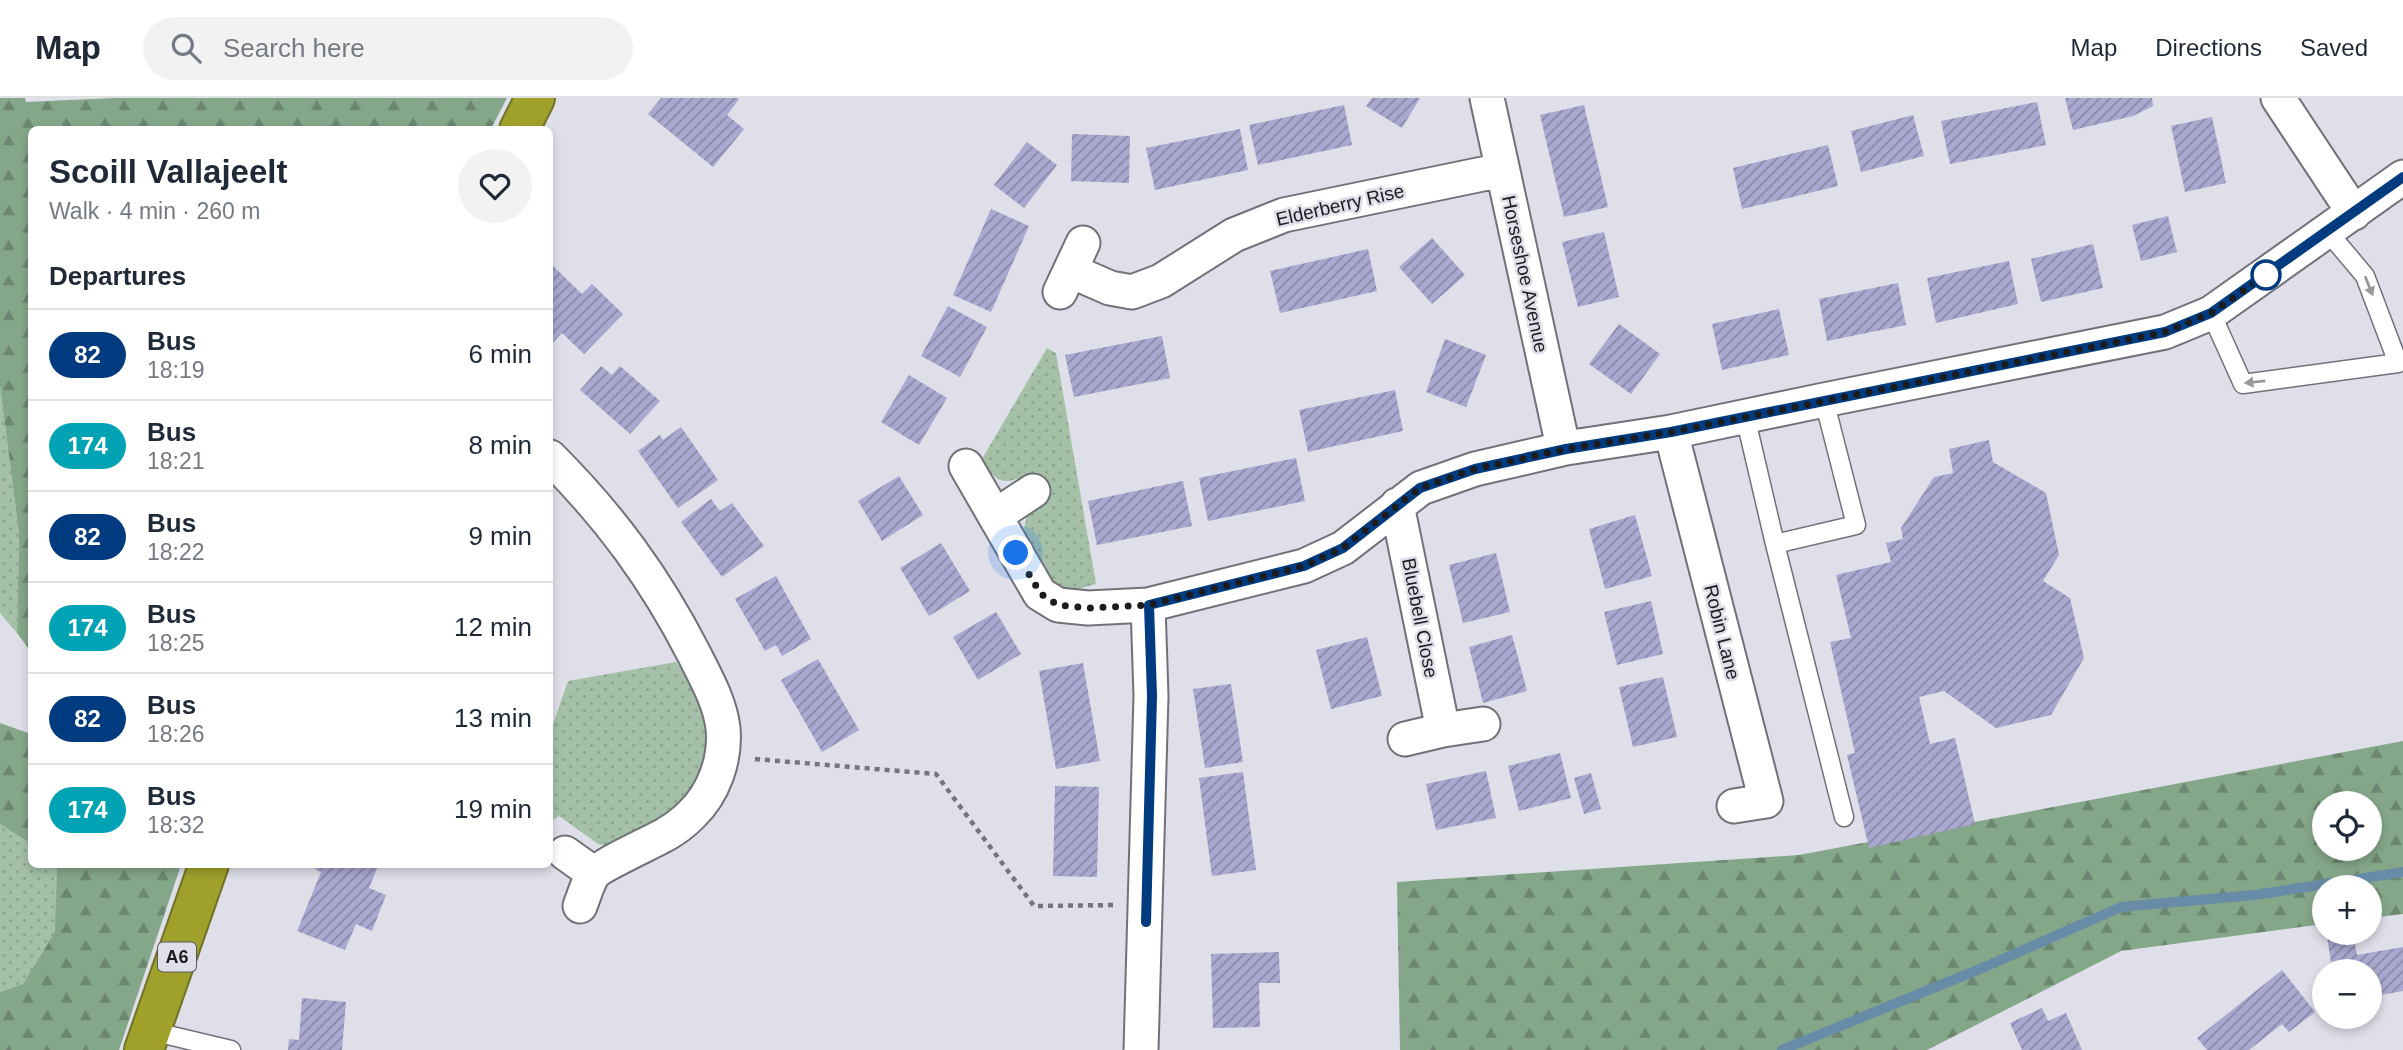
<!DOCTYPE html>
<html lang="en">
<head>
<meta charset="utf-8">
<style>
	:root { --surface:#fff; --page:#f2f2f3; --text:#1f2937; --muted:#747a83; --line:#e0e1e3 }
	body { margin:0; font-family:Helvetica,sans-serif; background:var(--page); color:var(--text); height:100vh; display:flex; flex-direction:column; font-size:26px; white-space:nowrap }
	* { box-sizing:border-box; margin:0 }
	p { font-size:23px; color:var(--muted) }
	.icon { flex:none; width:38px; height:38px; fill:none; stroke:currentColor; stroke-width:2; stroke-linecap:round; stroke-linejoin:round }
	.map { position:relative; flex:1; overflow:hidden }
	.drawer { position:absolute; left:28px; top:28px; width:525px; height:742px; display:flex; flex-direction:column; background:var(--surface); border-radius:10px; box-shadow:0 4px 10px #0003 }
	.drawer>* { flex:none }
	.badge { padding:0 14px; border-radius:23px; font-size:24px; line-height:46px }
	.tools { position:absolute; left:2312px; top:693px; display:grid; gap:14px }
	.tools a { display:grid; place-items:center; width:70px; height:70px; border-radius:50%; background:var(--surface); box-shadow:0 4px 10px #0003; font-size:35px }
	.you { position:absolute; width:35px; height:35px; margin:-18px; border:5px solid #fff; border-radius:50%; background:#1a73e8; box-shadow:0 0 0 10px #1a73e833 }
	.map>.badge { position:absolute; translate:-50% -50%; box-shadow:0 0 0 4px #fff }
	h2 { padding:0 21px; font-size:26px; line-height:63px }
	.round { display:grid; place-items:center; flex:none; width:74px; height:74px; border-radius:37px; background:var(--page) }
	.summary { display:flex; align-items:center; justify-content:space-between; height:119px; padding:0 21px }
	h1 { font-size:33px; font-weight:800; line-height:52px }
	ul { padding:0; list-style:none }
	li { display:flex; align-items:center; gap:21px; height:91px; padding:0 21px; border-top:2px solid var(--line) }
	li div { flex:1 }
	li b { display:block; font-size:26px }
	li em { font-style:normal }
	li .badge { min-width:77px; font-weight:700; text-align:center }
	header { display:flex; align-items:center; gap:42px; box-sizing:border-box; height:98px; padding:0 35px; background:var(--surface); border-bottom:2px solid var(--line) }
	header strong { font-size:33px }
	nav { display:flex; gap:38px; margin-inline-start:auto; font-size:24px }
	.search { width:490px; height:63px; background:var(--page); display:flex; align-items:center; gap:18px; box-sizing:border-box; padding:0 24px; border-radius:38px; color:var(--muted); font-size:26px }
	.map>svg:first-child { display:block }
	.grass { fill:url(#grass-dots) }
	.forest { fill:url(#forest-firs); fill-rule:evenodd }
	.lines { fill:none; stroke-linecap:round; stroke-linejoin:round }
	.stream { stroke:#688ca8; stroke-width:10 }
	.building { fill:url(#building-hatch) }
	.lane-casing { stroke:#71717a; stroke-width:21 }
	.street-casing { stroke:#71717a; stroke-width:37 }
	.highway-casing { stroke:#727227; stroke-width:42 }
	.path { stroke:#74747a; stroke-width:4.5; stroke-dasharray:5 5; stroke-linecap:butt }
	.lane { stroke:#fff; stroke-width:18 }
	.street { stroke:#fff; stroke-width:33 }
	.highway { stroke:#a0a12b; stroke-width:38 }
	.oneway { fill:#99999a }
	.line-casing { stroke:#fff; stroke-width:16 }
	.line { stroke:#003b80; stroke-width:10 }
	.walk { stroke:#1c1c1f; stroke-width:7; stroke-dasharray:0 12.6 }
	.stop-dot { fill:#fff; stroke:#003b80; stroke-width:3.5 }
	.labels { text-anchor:middle; dominant-baseline:central; stroke-width:5; stroke-linejoin:round; paint-order:stroke }
	.shield { fill:#dfdfe9; stroke:#56565c; stroke-width:2 }
	.shield-label { font-size:18px; font-weight:bold; fill:#1c1c1f }
	.street-label { font-size:19px; fill:#1c1c1f; stroke:#dfdfe9 }
</style>
</head>
<body>
<header>
<strong>Map</strong>
<div class="search"><svg class="icon" aria-label="search" viewBox="0 0 24 24"><circle cx="10" cy="10" r="6"/><path d="M15 15l6 6"/></svg>Search here</div>
<nav><a>Map</a><a>Directions</a><a>Saved</a></nav>
</header>
<div class="map">
<svg width="2403" height="952" viewBox="0 0 2403 952">
	<defs>
		<pattern id="grass-dots" width="8" height="8" patternUnits="userSpaceOnUse" patternTransform="scale(1.75)"><rect width="8" height="8" fill="#a4c1a7"/><path d="M2 2h.1M6 6h.1" fill="none" stroke="#8da58f" stroke-width="1.8" stroke-linecap="round"/></pattern>
		<pattern id="forest-firs" width="22" height="20" patternUnits="userSpaceOnUse" patternTransform="scale(1.75)"><rect width="22" height="20" fill="#85a789"/><path d="M5 1l3.5 6h-7zM16 11l3.5 6h-7z" fill="#6c876f"/></pattern>
		<pattern id="building-hatch" width="6" height="6" patternUnits="userSpaceOnUse" patternTransform="scale(1.75)"><rect width="6" height="6" fill="#a9a8d0"/><path d="M-1 1l2-2M0 6l6-6M5 7l2-2" fill="none" stroke="#8988a8"/></pattern>
	</defs>
	<rect width="100%" height="100%" fill="#dfdfe9"/>
	<path class="grass" d="M 1047,250 L 1056,255 L 1096,486 C 1088,488 1076,493 1068,492 C 1044,488 1031,450 1024,430 L 1027,418 L 1047,400 L 1031,375 C 1005,387 997,388 982,361 Z
		M 0,288 L 19,436 L 17,535 L 0,515 Z
		M 676,564 C 681,572 688,579 692,587 C 709,621 714,671 686,701 C 667,722 638,735 613,749 L 598,746 L 559,718 L 550,724 L 550,635 L 568,583 Z
		M 0,726 L 31,746 L 32,766 L 57,767 L 56,834 L 23,886 L 0,894 Z"/>
	<path class="forest" d="M 0,0 L 25,0 L 26,4 L 114,0 L 507,0 L 491,31 L 32,32 L 31,554 L 17,535 L 19,436 L 0,288 Z
		M 0,625 L 31,636 L 31,746 L 0,726 Z
		M 2403,643 L 2403,816 L 2370,820 L 2370,789 L 2324,789 L 2324,826 L 2121,853 L 1927,952 L 1400,952 L 1397,784 L 1799,757 ZM 2324,705 L 2370,705 L 2370,751 L 2324,751 Z
		M 57,767 L 181,767 L 119,952 L 0,952 L 0,894 L 23,886 L 55,834 Z"/>
	<g class="lines">
		<path class="stream" d="M 1782,952 L 1987,868 L 2121,809 L 2255,797 L 2403,774"/>
	</g>
	<path class="building" d="M 661,0 L 738,0 L 739,1 L 727,17 L 744,31 L 713,69 L 648,16 Z
		M 1372,0 L 1420,0 L 1402,30 L 1366,8 Z
		M 2065,0 L 2152,0 L 2153,8 L 2133,18 L 2073,32 Z
		M 2037,4 L 2046,47 L 1950,66 L 1941,23 Z
		M 1344,7 L 1352,47 L 1258,67 L 1249,27 Z
		M 1584,7 L 1608,109 L 1564,119 L 1540,17 Z
		M 1913,17 L 1924,58 L 1861,74 L 1851,33 Z
		M 2212,19 L 2226,85 L 2185,94 L 2171,28 Z
		M 1240,31 L 1248,72 L 1155,92 L 1146,50 Z
		M 1072,36 L 1130,38 L 1129,85 L 1071,83 Z
		M 1027,44 L 1057,67 L 1024,110 L 994,87 Z
		M 1828,47 L 1838,88 L 1742,111 L 1733,70 Z
		M 991,111 L 1029,128 L 991,214 L 953,197 Z
		M 2168,118 L 2177,154 L 2141,163 L 2132,127 Z
		M 1604,134 L 1619,199 L 1578,209 L 1562,144 Z
		M 1432,140 L 1465,177 L 1432,206 L 1399,169 Z
		M 2093,146 L 2103,190 L 2041,204 L 2031,161 Z
		M 1368,151 L 1377,193 L 1280,215 L 1270,173 Z
		M 2009,163 L 2018,206 L 1936,225 L 1927,180 Z
		M 551,166 L 582,196 L 592,186 L 623,216 L 584,256 L 562,235 L 550,248 Z
		M 1898,185 L 1906,227 L 1827,243 L 1819,201 Z
		M 948,208 L 987,229 L 960,279 L 921,258 Z
		M 1779,211 L 1789,257 L 1722,272 L 1712,226 Z
		M 1619,226 L 1660,256 L 1631,296 L 1589,266 Z
		M 1162,238 L 1170,280 L 1074,299 L 1065,257 Z
		M 1445,241 L 1486,257 L 1466,309 L 1426,294 Z
		M 601,268 L 612,277 L 620,268 L 660,303 L 630,336 L 580,292 Z
		M 909,277 L 947,300 L 919,347 L 881,324 Z
		M 1395,292 L 1403,333 L 1308,354 L 1299,312 Z
		M 681,329 L 718,382 L 678,410 L 638,353 L 660,337 L 663,342 Z
		M 1989,342 L 1993,364 L 2046,395 L 2059,457 L 2043,483 L 2070,500 L 2084,560 L 2051,617 L 1996,630 L 1944,593 L 1919,599 L 1930,646 L 1955,640 L 1975,726 L 1869,750 L 1847,657 L 1855,655 L 1830,544 L 1851,540 L 1836,477 L 1891,464 L 1886,445 L 1903,441 L 1901,430 L 1934,379 L 1953,375 L 1949,351 Z
		M 1296,360 L 1305,403 L 1208,423 L 1199,380 Z
		M 899,378 L 923,417 L 882,443 L 858,403 Z
		M 1183,383 L 1192,428 L 1097,447 L 1088,403 Z
		M 711,401 L 720,413 L 732,405 L 764,448 L 722,479 L 681,424 Z
		M 1635,417 L 1652,478 L 1605,491 L 1589,431 Z
		M 941,445 L 970,493 L 929,518 L 900,470 Z
		M 1496,455 L 1510,514 L 1463,525 L 1449,467 Z
		M 776,478 L 811,541 L 782,558 L 776,547 L 765,553 L 735,501 Z
		M 1651,503 L 1663,556 L 1617,567 L 1604,514 Z
		M 996,514 L 1021,556 L 978,582 L 953,539 Z
		M 1512,537 L 1527,593 L 1483,605 L 1469,549 Z
		M 1367,539 L 1382,598 L 1331,611 L 1316,552 Z
		M 818,561 L 859,632 L 822,654 L 781,582 Z
		M 1083,565 L 1100,663 L 1056,671 L 1039,573 Z
		M 1663,579 L 1677,639 L 1633,649 L 1619,589 Z
		M 1231,586 L 1243,664 L 1205,670 L 1193,591 Z
		M 1560,655 L 1571,700 L 1519,713 L 1508,668 Z
		M 1486,673 L 1496,720 L 1436,732 L 1426,686 Z
		M 1243,674 L 1256,772 L 1212,778 L 1199,680 Z
		M 1591,675 L 1601,711 L 1584,716 L 1574,680 Z
		M 1055,688 L 1099,689 L 1097,779 L 1053,778 Z
		M 317,766 L 379,766 L 369,790 L 386,797 L 372,833 L 356,826 L 345,852 L 297,833 L 321,774 L 315,771 Z
		M 2353,835 L 2357,857 L 2403,849 L 2403,893 L 2370,899 L 2370,873 L 2342,873 L 2340,862 L 2331,864 L 2327,839 Z
		M 1279,854 L 1280,885 L 1259,885 L 1260,929 L 1213,930 L 1211,856 Z
		M 2282,872 L 2315,914 L 2289,934 L 2282,926 L 2249,952 L 2207,952 L 2197,940 Z
		M 302,900 L 346,904 L 342,952 L 288,952 L 289,941 L 299,942 Z
		M 2042,910 L 2048,923 L 2066,915 L 2082,952 L 2022,952 L 2010,925 Z"/>
	<g class="lines">
		<defs>
			<path id="lane" d="M 2211,215 L 2243,286 L 2398,265 L 2365,178 L 2328,134
				M 1745,318 L 1775,446 L 1844,719
				M 1775,446 L 1856,427 L 1824,302
				M 151,933 L 231,952"/>
			<path id="street" d="M 1487,0 L 1560,335 L 1566,350
				M 2278,0 L 2354,115
				M 1071,173 L 1110,190 L 1132,194 L 1161,183 L 1234,137 L 1284,117 L 1502,72
				M 1060,194 L 1083,145
				M 1671,334 L 1766,703 L 1734,708
				M 550,359 C 610,419 655,480 694,556 C 705,578 720,604 723,630 C 726,661 714,695 691,717 C 684,724 675,731 666,736 C 653,744 598,768 592,778 C 587,787 584,798 580,808
				M 966,368 L 1040,496 L 1058,507 L 1088,510 L 1148,507
				M 1397,407 L 1443,632 L 1483,626
				M 995,418 L 1033,393
				M 1405,641 L 1443,632
				M 565,755 L 593,775
				M 1141,952 L 1151,598 L 1148,507 L 1304,468 L 1343,450 L 1421,390 L 1475,371 L 1566,350 L 1671,334 L 1824,302 L 2165,234 L 2211,215 L 2403,79"/>
			<path id="highway" d="M 519,32 L 535,0
				M 144,952 L 209,766"/>
		</defs>
		<use href="#lane" class="lane-casing"/>
		<use href="#street" class="street-casing"/>
		<use href="#highway" class="highway-casing"/>
		<path class="path" d="M 755,661 L 936,676 L 1034,808 L 1113,807"/>
		<use href="#lane" class="lane"/>
		<use href="#street" class="street"/>
		<use href="#highway" class="highway"/>
	</g>
	<defs><path id="oneway-solid" d="M-6-.8H1V-3.2L6.5 0L1 3.2V.8H-6Z" transform="scale(1.75)"/></defs>
	<g class="oneway">
		<use href="#oneway-solid" transform="translate(2369 188) rotate(68)"/>
		<use href="#oneway-solid" transform="translate(2255 284) rotate(174)"/>
	</g>
	<g class="lines">
		<defs>
			<path id="line" d="M 1146,824 L 1152,598 L 1149,507 L 1304,468 L 1343,450 L 1420,390 L 1475,371 L 1566,351 L 1671,334 L 2165,234 L 2211,215 L 2403,79"/>
		</defs>
		<use href="#line" class="line-casing"/>
		<use href="#line" class="line"/>
		<path class="walk" d="M 1016,455 L 1041,496 L 1058,507 L 1088,510 L 1149,507 L 1304,468 L 1343,450 L 1420,390 L 1475,371 L 1566,351 L 1671,334 L 2165,234 L 2211,215 L 2270,174 L 2266,177"/>
	</g>
	<circle class="stop-dot" cx="2266" cy="177" r="14"/>
	<g class="labels">
		<rect class="shield" x="158" y="844.5" width="38" height="29" rx="5"/>
		<g class="shield-label">
			<text x="177" y="859">A6</text>
		</g>
		<g class="street-label">
			<text transform="translate(1340 107) rotate(-13)">Elderberry Rise</text>
			<text transform="translate(1525 176) rotate(78)">Horseshoe Avenue</text>
			<text transform="translate(1420 520) rotate(79)">Bluebell Close</text>
			<text transform="translate(1722 534) rotate(76)">Robin Lane</text>
		</g>
	</g>
</svg>
<div class="tools">
<a><svg class="icon" aria-label="locate" viewBox="0 0 24 24"><circle cx="12" cy="12" r="6"/><path d="M12 2v4M12 18v4M2 12h4M18 12h4"/></svg></a>
<a>+</a>
<a>−</a>
</div>
<div class="you" style="left:1016px;top:455px"></div>
<section class="drawer">
<div class="summary"><div><h1>Scoill Vallajeelt</h1><p>Walk · 4 min · 260 m</p></div><a class="round"><svg class="icon" aria-label="heart" viewBox="0 0 24 24"><path d="M12 20l-8-8c-3-5 5-10 8-4 3-6 11-1 8 4z"/></svg></a></div>
<h2>Departures</h2>
<ul>
<li><span class="badge" style="background:#003b80;color:#fff">82</span><div><b>Bus</b><p>18:19</p></div><em>6 min</em></li>
<li><span class="badge" style="background:#00a3b4;color:#fff">174</span><div><b>Bus</b><p>18:21</p></div><em>8 min</em></li>
<li><span class="badge" style="background:#003b80;color:#fff">82</span><div><b>Bus</b><p>18:22</p></div><em>9 min</em></li>
<li><span class="badge" style="background:#00a3b4;color:#fff">174</span><div><b>Bus</b><p>18:25</p></div><em>12 min</em></li>
<li><span class="badge" style="background:#003b80;color:#fff">82</span><div><b>Bus</b><p>18:26</p></div><em>13 min</em></li>
<li><span class="badge" style="background:#00a3b4;color:#fff">174</span><div><b>Bus</b><p>18:32</p></div><em>19 min</em></li>
</ul>
</section>
</div>
</body>
</html>
